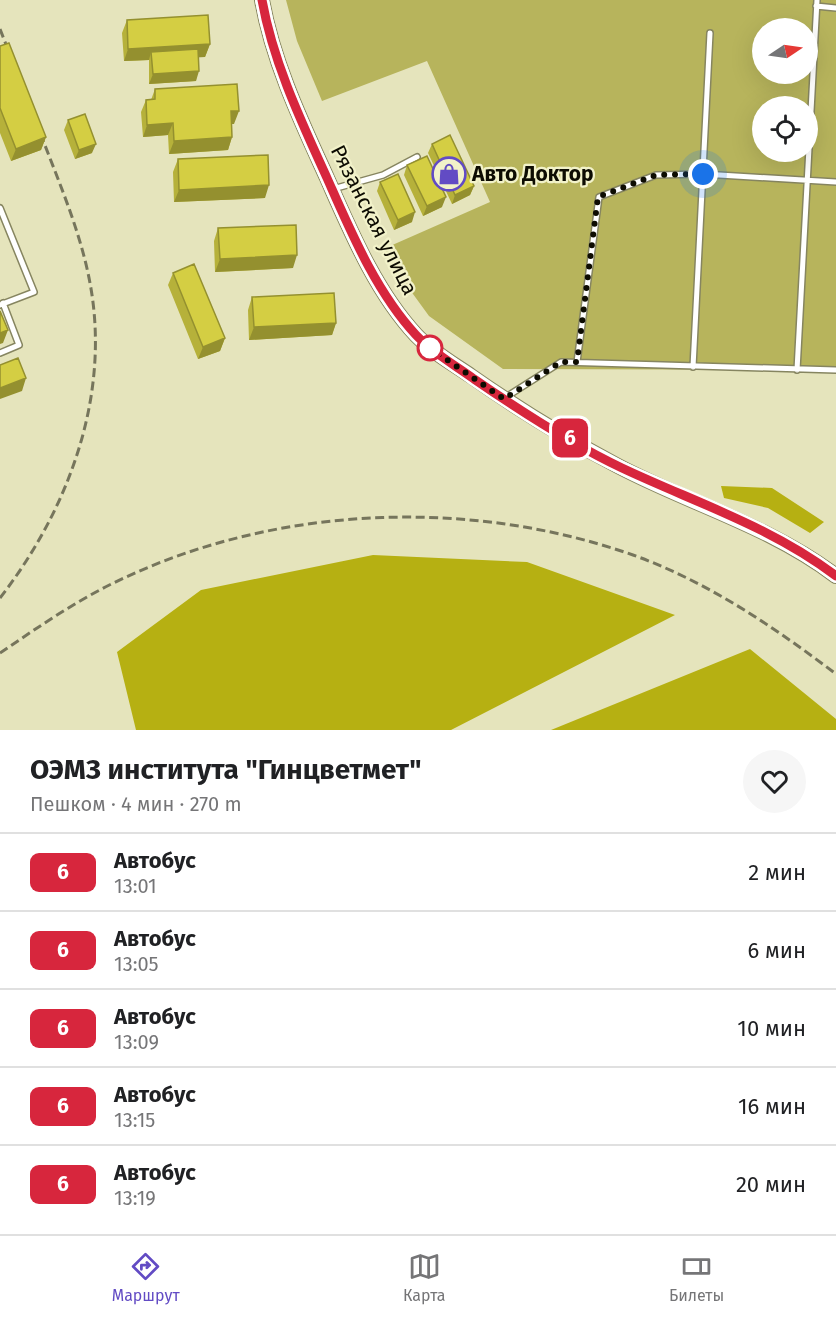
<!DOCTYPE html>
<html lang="ru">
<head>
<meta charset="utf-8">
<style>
	:root { --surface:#fff; --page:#f6f6f6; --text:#202124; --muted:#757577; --line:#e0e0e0; --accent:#624bc4 }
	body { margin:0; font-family:"Fira Sans",sans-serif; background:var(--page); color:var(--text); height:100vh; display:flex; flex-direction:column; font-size:22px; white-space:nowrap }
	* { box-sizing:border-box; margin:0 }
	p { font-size:20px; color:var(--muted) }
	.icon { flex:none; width:33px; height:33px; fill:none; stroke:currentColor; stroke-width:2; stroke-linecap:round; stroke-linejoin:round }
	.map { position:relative; height:730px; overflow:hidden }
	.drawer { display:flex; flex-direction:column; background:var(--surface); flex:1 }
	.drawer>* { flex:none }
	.badge { padding:0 12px; border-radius:9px; font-size:21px; line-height:39px }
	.needle { width:39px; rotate:77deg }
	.controls { position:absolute; left:752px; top:18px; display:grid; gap:12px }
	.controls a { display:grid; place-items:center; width:66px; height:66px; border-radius:50%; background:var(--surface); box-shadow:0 6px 24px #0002; font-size:30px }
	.you { position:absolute; width:30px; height:30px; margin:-15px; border:4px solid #fff; border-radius:50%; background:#1a73e8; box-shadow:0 0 0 9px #1a73e833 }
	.map>.badge { position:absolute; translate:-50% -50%; box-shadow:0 0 0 3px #fff }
	.round { display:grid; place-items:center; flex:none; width:63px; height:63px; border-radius:32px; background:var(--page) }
	.head { display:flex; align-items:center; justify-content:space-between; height:102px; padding:0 30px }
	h1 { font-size:28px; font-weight:700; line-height:45px }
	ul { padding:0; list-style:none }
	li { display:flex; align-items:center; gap:18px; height:78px; padding:0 30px; border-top:2px solid var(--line) }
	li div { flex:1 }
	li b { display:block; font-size:22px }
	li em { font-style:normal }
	li .badge { min-width:66px; font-weight:700; text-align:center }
	.tab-bar { display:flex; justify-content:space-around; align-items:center; height:84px; border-top:2px solid var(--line); background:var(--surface); font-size:16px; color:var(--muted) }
	.tab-bar a { display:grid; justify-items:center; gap:3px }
	.tab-bar .current { color:var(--accent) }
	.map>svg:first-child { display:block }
	.green { fill:#b7b45c; fill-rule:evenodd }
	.forest { fill:#b6b012 }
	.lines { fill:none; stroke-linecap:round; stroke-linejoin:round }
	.service-casing { stroke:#868560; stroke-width:8 }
	.tertiary-casing { stroke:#868560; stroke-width:16 }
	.service { stroke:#fff; stroke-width:5 }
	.tertiary { stroke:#fff; stroke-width:14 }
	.rail { stroke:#76755c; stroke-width:3; stroke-dasharray:9 4.5; stroke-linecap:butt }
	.wall { fill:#b6b13a }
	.shaded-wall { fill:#94902f }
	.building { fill:#d4ce43; stroke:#94902f; stroke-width:1.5 }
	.line-casing { stroke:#fff; stroke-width:14 }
	.line { stroke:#d7263d; stroke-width:9 }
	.walk { stroke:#0d0c02; stroke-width:6; stroke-dasharray:0 10.8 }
	.stop-dot { fill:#fff; stroke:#d7263d; stroke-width:3 }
	.labels { text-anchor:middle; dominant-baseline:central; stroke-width:4.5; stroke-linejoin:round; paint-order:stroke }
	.poi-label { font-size:21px; font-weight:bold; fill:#0d0c02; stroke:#f2f2c9; text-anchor:start }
	.street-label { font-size:21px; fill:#0d0c02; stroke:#f2f2c9 }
</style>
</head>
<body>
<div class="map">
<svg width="836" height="730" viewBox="0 0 836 730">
	<rect width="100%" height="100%" fill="#e5e4bc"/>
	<path class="green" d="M 286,0 L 836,0 L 836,370 L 503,369 L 429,316 L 381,250 L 490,202 L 427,61 L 322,101 L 297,41 ZM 762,28 L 807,28 L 807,74 L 762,74 ZM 762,106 L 807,106 L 807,152 L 762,152 Z"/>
	<path class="forest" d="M 721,486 L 772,488 L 824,522 L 810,533 L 768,508 L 724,498 Z
		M 373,555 L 527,562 L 675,615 L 451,730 L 136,730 L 117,652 L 201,590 Z
		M 750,649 L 836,719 L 836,730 L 551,730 Z"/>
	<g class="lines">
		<defs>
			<path id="service" d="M 816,6 L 836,8
				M 333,189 L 383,175 L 417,157
				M 0,208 L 34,292 L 0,305
				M 0,353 L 19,345 L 3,303
				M 577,362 L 599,197 L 656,175 L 703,174 L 836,182
				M 693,367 L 710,33
				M 797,370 L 817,0
				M 506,397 L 561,362 L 836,370"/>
			<path id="tertiary" d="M 262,0 C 273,62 301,121 327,178 C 351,232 376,292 416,335 C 432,352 452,363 471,376 C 518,409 567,439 618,466 C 690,504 770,526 836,576"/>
		</defs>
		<use href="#service" class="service-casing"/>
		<use href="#tertiary" class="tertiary-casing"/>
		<use href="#service" class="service"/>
		<use href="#tertiary" class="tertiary"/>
		<path class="rail" d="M 0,29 L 12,60
			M 0,598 C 69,509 111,395 90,283 C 80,229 57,178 38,127
			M 0,653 C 40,626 80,598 124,578 C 280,505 471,498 633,555 C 708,582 774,627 836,674"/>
	</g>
	<path class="wall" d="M 127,20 L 210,44 L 205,57 L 198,57 L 196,81 L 149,84 L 149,60 L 124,61 L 122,33 Z
		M 0,46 L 46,137 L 41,150 L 11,161 L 0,133 Z
		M 155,89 L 234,124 L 232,124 L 232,137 L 228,150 L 169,154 L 168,135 L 143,137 L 141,112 L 146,100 L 151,100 Z
		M 68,120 L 92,153 L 75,159 L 64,130 Z
		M 432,144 L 474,186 L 470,195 L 452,204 L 428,153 Z
		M 178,159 L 265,198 L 174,202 L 173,172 Z
		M 407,165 L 442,207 L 423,216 L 404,175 Z
		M 380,182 L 412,222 L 394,230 L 377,191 Z
		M 218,228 L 293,268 L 215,272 L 214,241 Z
		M 173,273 L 225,338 L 220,351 L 198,359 L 168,285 Z
		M 252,297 L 336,323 L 332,335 L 249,340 L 248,310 Z"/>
	<path class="shaded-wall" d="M 210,44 L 205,57 L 152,60 L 151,52 L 149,60 L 124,61 L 128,49 Z
		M 199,71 L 196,81 L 149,84 L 153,74 Z
		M 231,111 L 239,111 L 234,124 L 226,124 Z
		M 173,123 L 168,135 L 143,137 L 147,125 Z
		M 46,137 L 41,150 L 11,161 L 16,149 Z
		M 232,137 L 228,150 L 169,154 L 174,141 Z
		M 96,144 L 92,153 L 75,159 L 79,150 Z
		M 269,185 L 265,198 L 174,202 L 179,190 Z
		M 474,186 L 470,195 L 452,204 L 455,195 Z
		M 446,197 L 442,207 L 423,216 L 427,206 Z
		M 415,212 L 412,222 L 394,230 L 398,220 Z
		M 297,255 L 293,268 L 215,272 L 220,259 Z
		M 336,323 L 332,335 L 249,340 L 254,327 Z
		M 8,330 L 3,343 L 0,344 L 0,333 Z
		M 225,338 L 220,351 L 198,359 L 203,347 Z
		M 26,378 L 22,391 L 0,399 L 0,388 Z"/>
	<path class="building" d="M 208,15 L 210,44 L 128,49 L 127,20 Z
		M 9,43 L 46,137 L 16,149 L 0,108 L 0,46 Z
		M 198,49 L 199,71 L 153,74 L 151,52 Z
		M 237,84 L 239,111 L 231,111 L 232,137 L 174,141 L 173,123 L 147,125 L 146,100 L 155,99 L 155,89 Z
		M 85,114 L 96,144 L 79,150 L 68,120 Z
		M 450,135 L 474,186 L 455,195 L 432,144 Z
		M 268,155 L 269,185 L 179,190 L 178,159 Z
		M 427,156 L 446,197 L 427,206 L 407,165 Z
		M 398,174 L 415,212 L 398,220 L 380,182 Z
		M 296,225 L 297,255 L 220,259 L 218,228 Z
		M 194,264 L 225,338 L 203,347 L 173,273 Z
		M 334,293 L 336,323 L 254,327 L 252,297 Z
		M 0,311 L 8,330 L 0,333 Z
		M 18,358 L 26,378 L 0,388 L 0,365 Z"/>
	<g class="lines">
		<defs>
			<path id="line" d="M 262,0 C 273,62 301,121 327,178 C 351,232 376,292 416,335 C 433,353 455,365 474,379 C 519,410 573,445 622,468 C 694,502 772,527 836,576"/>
		</defs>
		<use href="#line" class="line-casing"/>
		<use href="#line" class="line"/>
		<path class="walk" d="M 430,348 L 504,399 L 561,362 L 577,362 L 598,197 L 656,175 L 703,174"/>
	</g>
	<defs>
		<symbol id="shop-ring" viewBox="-11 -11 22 22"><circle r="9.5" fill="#f2f2c9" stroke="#624bc4" stroke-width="1.5"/><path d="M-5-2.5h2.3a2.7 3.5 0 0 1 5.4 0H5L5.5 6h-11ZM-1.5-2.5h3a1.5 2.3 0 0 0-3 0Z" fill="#624bc4"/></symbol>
	</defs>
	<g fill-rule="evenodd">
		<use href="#shop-ring" x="430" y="155" width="38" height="38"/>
	</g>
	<circle class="stop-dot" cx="430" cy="348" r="12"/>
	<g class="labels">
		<g class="poi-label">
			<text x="472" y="174">Авто Доктор</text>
		</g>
		<g class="street-label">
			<text transform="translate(374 220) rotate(63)">Рязанская улица</text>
		</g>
	</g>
</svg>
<div class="controls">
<a><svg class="needle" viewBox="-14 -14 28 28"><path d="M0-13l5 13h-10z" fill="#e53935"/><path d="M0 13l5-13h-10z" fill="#757577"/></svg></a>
<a><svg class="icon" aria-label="locate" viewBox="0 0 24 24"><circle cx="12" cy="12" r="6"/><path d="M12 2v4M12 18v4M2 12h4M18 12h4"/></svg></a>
</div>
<div class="you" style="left:703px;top:174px"></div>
<b class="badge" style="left:570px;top:438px;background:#d7263d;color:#fff">6</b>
</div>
<section class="drawer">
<div class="head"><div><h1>ОЭМЗ института &quot;Гинцветмет&quot;</h1><p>Пешком · 4 мин · 270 m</p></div><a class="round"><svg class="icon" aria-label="heart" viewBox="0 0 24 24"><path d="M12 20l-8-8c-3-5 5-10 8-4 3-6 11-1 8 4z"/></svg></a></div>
<ul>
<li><span class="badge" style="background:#d7263d;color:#fff">6</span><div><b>Автобус</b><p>13:01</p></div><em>2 мин</em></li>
<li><span class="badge" style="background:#d7263d;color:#fff">6</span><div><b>Автобус</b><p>13:05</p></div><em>6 мин</em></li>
<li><span class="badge" style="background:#d7263d;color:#fff">6</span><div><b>Автобус</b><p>13:09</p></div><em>10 мин</em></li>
<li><span class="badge" style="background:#d7263d;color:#fff">6</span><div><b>Автобус</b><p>13:15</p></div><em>16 мин</em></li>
<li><span class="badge" style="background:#d7263d;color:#fff">6</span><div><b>Автобус</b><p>13:19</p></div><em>20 мин</em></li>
</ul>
</section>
<nav class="tab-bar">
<a class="current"><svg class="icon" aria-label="directions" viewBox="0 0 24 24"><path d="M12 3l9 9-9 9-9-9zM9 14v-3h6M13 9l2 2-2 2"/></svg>Маршрут</a>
<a><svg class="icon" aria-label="map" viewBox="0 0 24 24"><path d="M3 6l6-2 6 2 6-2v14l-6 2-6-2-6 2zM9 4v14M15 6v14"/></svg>Карта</a>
<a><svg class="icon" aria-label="tickets" viewBox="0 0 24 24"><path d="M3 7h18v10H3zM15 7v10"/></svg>Билеты</a>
</nav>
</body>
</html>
